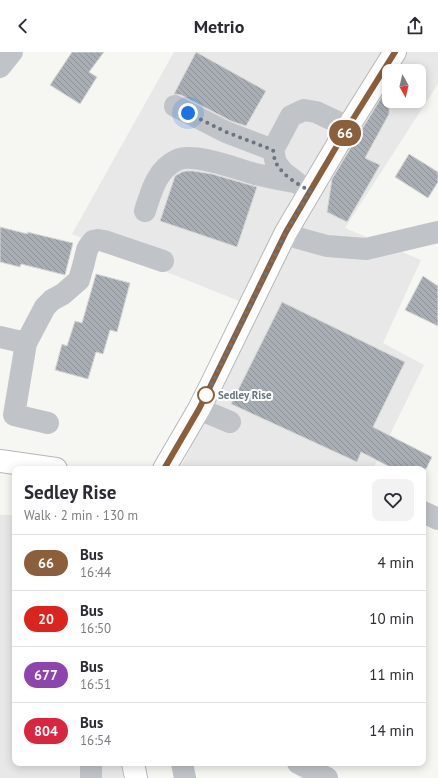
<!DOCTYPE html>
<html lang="en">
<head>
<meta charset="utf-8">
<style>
	:root { --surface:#fff; --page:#f2f2f3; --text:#2b2b33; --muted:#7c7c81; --line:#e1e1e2 }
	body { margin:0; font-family:"PT Sans",sans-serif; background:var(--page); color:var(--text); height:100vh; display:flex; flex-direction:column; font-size:15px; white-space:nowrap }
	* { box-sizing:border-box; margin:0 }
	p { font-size:13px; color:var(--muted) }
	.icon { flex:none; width:22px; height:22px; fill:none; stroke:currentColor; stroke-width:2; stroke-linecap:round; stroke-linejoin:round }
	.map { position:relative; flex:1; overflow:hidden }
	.panel { position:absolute; left:12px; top:414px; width:414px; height:300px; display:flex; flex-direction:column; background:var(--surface); border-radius:8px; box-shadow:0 2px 10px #0003 }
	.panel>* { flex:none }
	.badge { padding:0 8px; border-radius:13px; font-size:14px; line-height:26px }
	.needle { width:26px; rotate:172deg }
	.fabs { position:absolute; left:382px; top:12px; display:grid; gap:8px }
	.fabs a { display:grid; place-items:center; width:44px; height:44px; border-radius:8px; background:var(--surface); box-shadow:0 2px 10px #0003; font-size:20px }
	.you { position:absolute; width:20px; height:20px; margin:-10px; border:3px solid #fff; border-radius:50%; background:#1a73e8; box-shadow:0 0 0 6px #1a73e833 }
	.map>.badge { position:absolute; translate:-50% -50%; box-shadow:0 0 0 2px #fff }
	.round { display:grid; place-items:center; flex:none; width:42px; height:42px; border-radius:8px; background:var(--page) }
	.summary { display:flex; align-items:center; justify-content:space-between; height:68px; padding:0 12px }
	h1 { font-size:19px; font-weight:700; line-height:30px }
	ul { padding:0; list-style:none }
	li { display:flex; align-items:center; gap:12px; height:56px; padding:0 12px; border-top:1px solid var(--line) }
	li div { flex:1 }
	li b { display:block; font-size:15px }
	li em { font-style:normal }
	li .badge { min-width:44px; font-weight:700; text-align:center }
	header { display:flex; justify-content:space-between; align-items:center; height:52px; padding:0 12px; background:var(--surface); font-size:18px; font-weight:700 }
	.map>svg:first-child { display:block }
	.built { fill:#e7e8e7; fill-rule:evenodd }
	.building { fill:url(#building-back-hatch); stroke:#d7d8d6 }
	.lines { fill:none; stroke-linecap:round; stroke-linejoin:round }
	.major-casing { stroke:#b4b7bb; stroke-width:24 }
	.minor { stroke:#c0c3c7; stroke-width:22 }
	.major { stroke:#fff; stroke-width:22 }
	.line-casing { stroke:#fff; stroke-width:9 }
	.line { stroke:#8b5e3c; stroke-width:6 }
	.walk { stroke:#687582; stroke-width:4; stroke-dasharray:0 7.2 }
	.stop-dot { fill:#fff; stroke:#8b5e3c; stroke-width:2 }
	.labels { text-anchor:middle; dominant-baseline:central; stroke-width:4; stroke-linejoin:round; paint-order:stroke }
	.stop-label { font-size:11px; font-weight:bold; fill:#687582; stroke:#fff; text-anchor:start }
</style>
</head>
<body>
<header><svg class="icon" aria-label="back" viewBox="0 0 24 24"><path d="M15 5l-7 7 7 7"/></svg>Metrio<svg class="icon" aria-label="share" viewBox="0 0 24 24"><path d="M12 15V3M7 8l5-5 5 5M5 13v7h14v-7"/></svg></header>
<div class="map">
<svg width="438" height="726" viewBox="0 0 438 726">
	<defs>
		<pattern id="building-back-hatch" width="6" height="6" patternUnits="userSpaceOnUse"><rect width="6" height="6" fill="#a8aeb4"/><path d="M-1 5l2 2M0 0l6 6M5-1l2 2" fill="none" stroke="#8d9298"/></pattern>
	</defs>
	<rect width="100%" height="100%" fill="#f6f6f3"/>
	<path class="built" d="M 174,0 L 438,0 L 438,32 L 345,176 L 421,208 L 383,291 L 424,313 L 373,417 L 180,417 L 259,257 L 72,182 ZM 389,19 L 419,19 L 419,49 L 389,49 Z
		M 0,463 L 15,463 L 15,711 L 121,711 L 123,726 L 0,726 Z"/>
	<path class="building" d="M 72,0 L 104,0 L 89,20 L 97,25 L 80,52 L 50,33 Z
		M 196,0 L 266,39 L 246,74 L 231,69 L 181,43 L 174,42 Z
		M 389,33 L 389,62 L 365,106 L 380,113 L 347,170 L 327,160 L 332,127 L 359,82 Z
		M 409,102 L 438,120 L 438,130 L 428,146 L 395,125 Z
		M 186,119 L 193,119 L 212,122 L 257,135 L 237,195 L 160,169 L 175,124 L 182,120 Z
		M 0,175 L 28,182 L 27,180 L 73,191 L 65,223 L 21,212 L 20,215 L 0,210 Z
		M 96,222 L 130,231 L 117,280 L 110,278 L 103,302 L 96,300 L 88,327 L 55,318 L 62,292 L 67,294 L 75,269 L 82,271 Z
		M 423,224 L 438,234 L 438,274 L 405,258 Z
		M 282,250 L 405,310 L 373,375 L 432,405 L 426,417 L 394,417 L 361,400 L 357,410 L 231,352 Z"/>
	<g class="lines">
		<defs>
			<path id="major" d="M 0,409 L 56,417
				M 164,417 L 199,357 L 211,333 L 286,180 L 348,75 L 395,0
				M 133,711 L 136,726"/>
		</defs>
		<use href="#major" class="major-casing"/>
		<path class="minor" d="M 0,15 L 12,0
			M 175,54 L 226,80 L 273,98
			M 297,131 L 283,120 L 276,111 L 273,98 L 291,64 L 304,58 L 316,60 L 348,75
			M 145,159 C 151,140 157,117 177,108 C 193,100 237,117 255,122 C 268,125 281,128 294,130
			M 286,180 L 298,186 L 327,194 L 366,197 L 438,180
			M 0,285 L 26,291
			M 199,357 L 230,370
			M 48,371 L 14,363 L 26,291 L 45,255 L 52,248 L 63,242 L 79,228 L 83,214 L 87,198 L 89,194 L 93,189 L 98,188 L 104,189 L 163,209
			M 423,460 L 438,467
			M 91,711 L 91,726
			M 182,711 L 185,726
			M 298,711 L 327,726"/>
		<use href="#major" class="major"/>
	</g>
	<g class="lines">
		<defs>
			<path id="line" d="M 164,417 L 199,357 L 211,333 L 286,180 L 348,75 L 395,0"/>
		</defs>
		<use href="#line" class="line-casing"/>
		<use href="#line" class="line"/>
		<path class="walk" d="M 188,61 L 226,80 L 273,98 C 274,102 274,107 276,111 C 283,124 298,132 310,139 L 286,180 L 205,345 L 206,343"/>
	</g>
	<circle class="stop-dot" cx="206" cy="343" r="8"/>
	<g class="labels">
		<g class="stop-label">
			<text x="218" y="343">Sedley Rise</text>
		</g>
	</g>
</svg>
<div class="fabs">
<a><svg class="needle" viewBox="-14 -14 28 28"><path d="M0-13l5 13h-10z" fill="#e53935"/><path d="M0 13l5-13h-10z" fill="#7c7c81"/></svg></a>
</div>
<div class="you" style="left:188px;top:61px"></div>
<b class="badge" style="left:345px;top:81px;background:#8b5e3c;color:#fff">66</b>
<section class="panel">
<div class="summary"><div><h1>Sedley Rise</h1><p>Walk · 2 min · 130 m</p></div><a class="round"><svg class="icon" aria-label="heart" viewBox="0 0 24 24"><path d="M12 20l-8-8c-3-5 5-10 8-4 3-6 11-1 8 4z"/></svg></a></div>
<ul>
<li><span class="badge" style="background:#8b5e3c;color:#fff">66</span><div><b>Bus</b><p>16:44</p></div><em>4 min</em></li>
<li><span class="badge" style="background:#dc241f;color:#fff">20</span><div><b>Bus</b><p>16:50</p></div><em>10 min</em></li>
<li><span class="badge" style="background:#8e44ad;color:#fff">677</span><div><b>Bus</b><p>16:51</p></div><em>11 min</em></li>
<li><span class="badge" style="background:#d7263d;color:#fff">804</span><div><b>Bus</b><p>16:54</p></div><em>14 min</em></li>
</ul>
</section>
</div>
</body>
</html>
